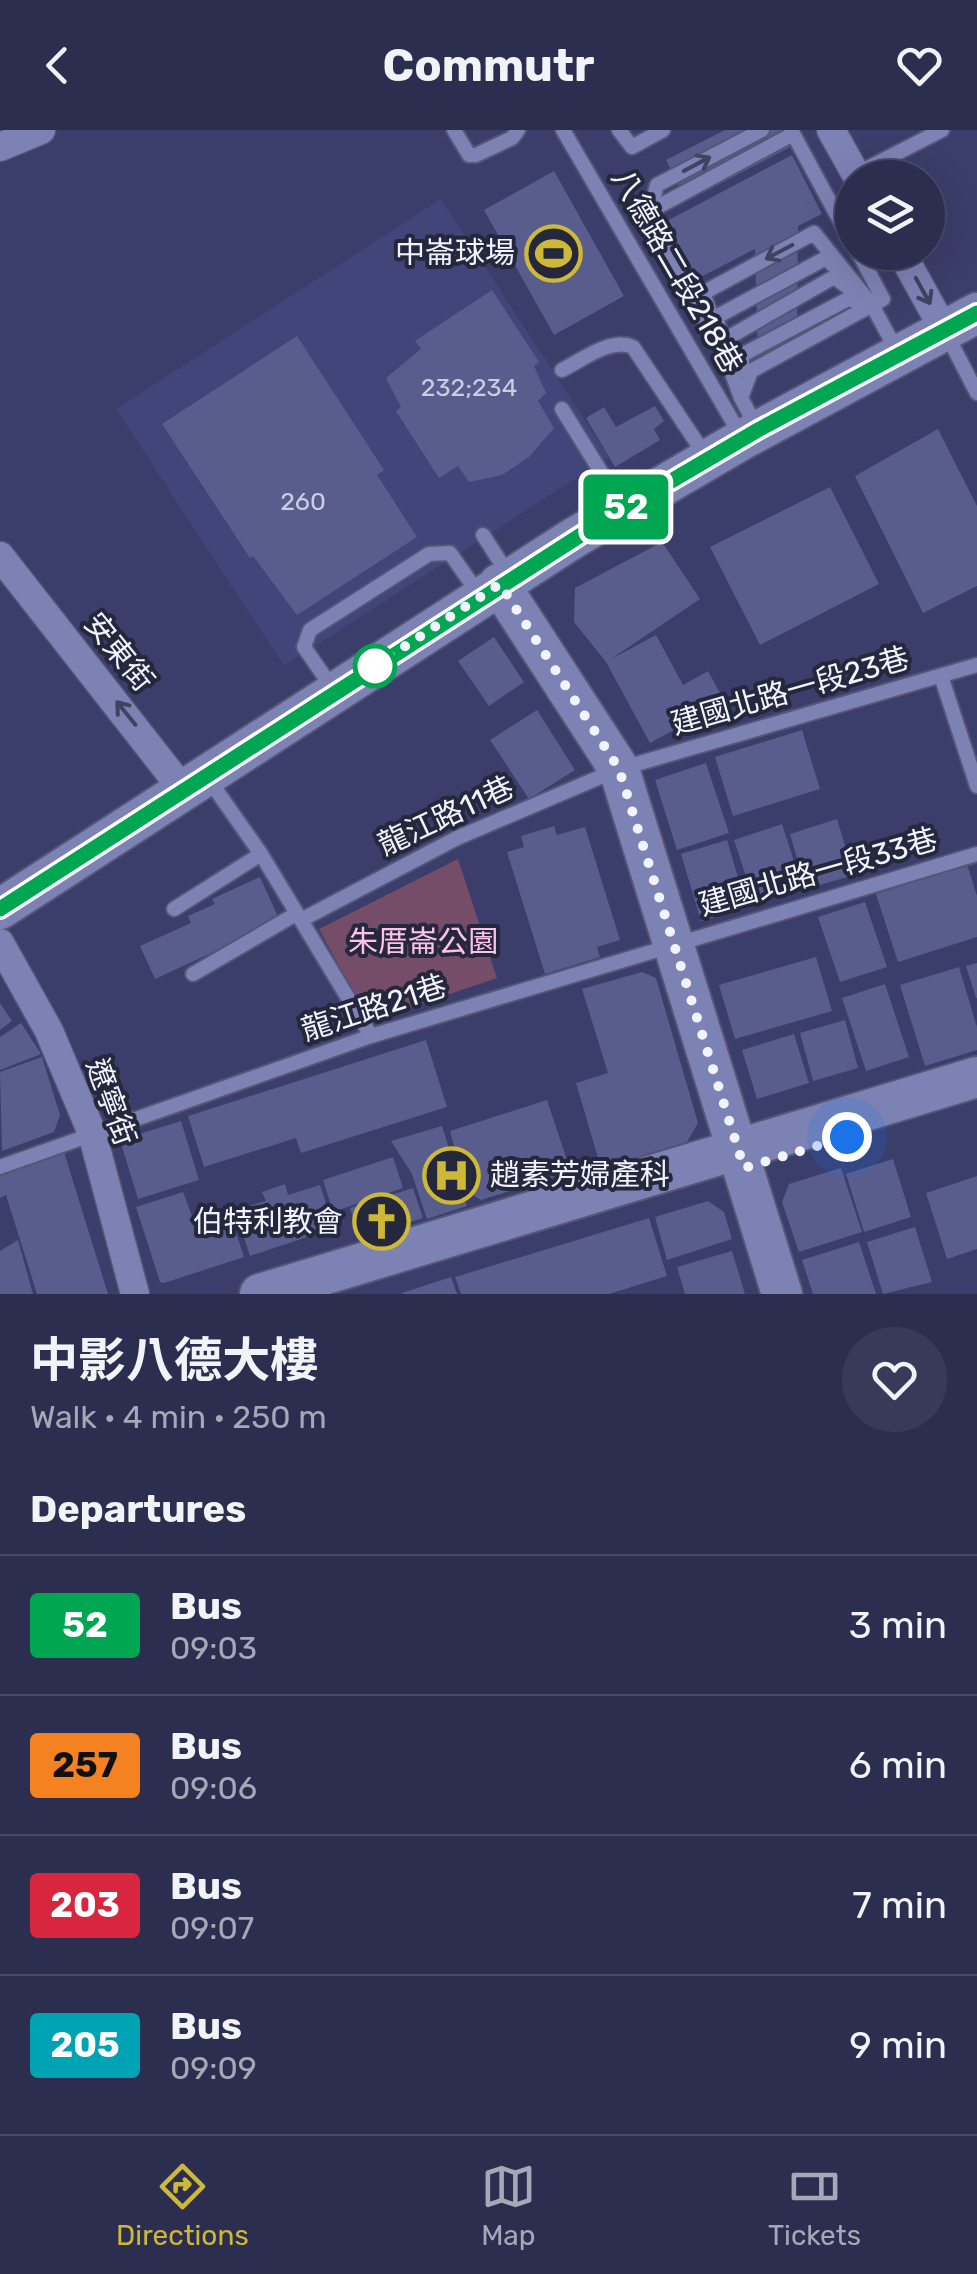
<!DOCTYPE html>
<html lang="en">
<head>
<meta charset="utf-8">
<style>
	:root { --surface:#2c2e50; --page:#383a5a; --text:#f1f3f6; --muted:#a6a8b7; --line:#484a67; --accent:#ceb838 }
	body { margin:0; font-family:Rubik,"Noto Sans TC",sans-serif; background:var(--page); color:var(--text); height:100vh; display:flex; flex-direction:column; font-size:38px; white-space:nowrap }
	* { box-sizing:border-box; margin:0 }
	p { font-size:32px; color:var(--muted) }
	.icon { flex:none; width:55px; height:55px; fill:none; stroke:currentColor; stroke-width:2; stroke-linecap:round; stroke-linejoin:round }
	.map { position:relative; height:1164px; overflow:hidden }
	.panel { display:flex; flex-direction:column; background:var(--surface); flex:1 }
	.panel>* { flex:none }
	.badge { padding:0 20px; border-radius:8px; font-size:35px; line-height:65px }
	.controls { position:absolute; left:835px; top:30px; display:grid; gap:20px }
	.controls a { display:grid; place-items:center; width:110px; height:110px; border-radius:50%; background:var(--surface); box-shadow:0 10px 40px #0002,0 0 0 2px var(--line); font-size:50px }
	.you { position:absolute; width:50px; height:50px; margin:-25px; border:8px solid #fff; border-radius:50%; background:#1a73e8; box-shadow:0 0 0 15px #1a73e833 }
	.map>.badge { position:absolute; translate:-50% -50%; box-shadow:0 0 0 5px #fff }
	h2 { padding:0 30px; font-size:38px; line-height:90px }
	.round { display:grid; place-items:center; flex:none; width:105px; height:105px; border-radius:52px; background:var(--page) }
	.headline { display:flex; align-items:center; justify-content:space-between; height:170px; padding:0 30px }
	h1 { font-size:48px; font-weight:700; line-height:75px }
	ul { padding:0; list-style:none }
	li { display:flex; align-items:center; gap:30px; height:140px; padding:0 30px; border-top:2px solid var(--line) }
	li div { flex:1 }
	li b { display:block; font-size:38px }
	li em { font-style:normal }
	li .badge { min-width:110px; font-weight:700; text-align:center }
	header { display:flex; justify-content:space-between; align-items:center; height:130px; padding:0 30px; background:var(--surface); font-size:45px; font-weight:700 }
	.tab-bar { display:flex; justify-content:space-around; align-items:center; height:140px; border-top:2px solid var(--line); background:var(--surface); font-size:28px; color:var(--muted) }
	.tab-bar a { display:grid; justify-items:center; gap:5px }
	.tab-bar .active { color:var(--accent) }
	.map>svg:first-child { display:block }
	.built { fill:#424579 }
	.green { fill:#754d68 }
	.building { fill:#595d8d }
	.lines { fill:none; stroke-linecap:round; stroke-linejoin:round }
	.lane-casing { stroke:#545577; stroke-width:18 }
	.street-casing { stroke:#545577; stroke-width:31 }
	.secondary-casing { stroke:#545577; stroke-width:44 }
	.lane { stroke:#7d82b4; stroke-width:14 }
	.street { stroke:#7d82b4; stroke-width:28 }
	.secondary { stroke:#7d82b4; stroke-width:40 }
	.oneway { stroke:#3f4260 }
	.line-casing { stroke:#fff; stroke-width:22 }
	.line { stroke:#00a651; stroke-width:15 }
	.walk { stroke:#f1f3fe; stroke-width:10; stroke-dasharray:0 18 }
	.stop-dot { fill:#fff; stroke:#00a651; stroke-width:5 }
	.labels { text-anchor:middle; dominant-baseline:central; stroke-width:8; stroke-linejoin:round; paint-order:stroke }
	.number-label { font-size:25px; fill:#cbcee2 }
	.poi-label { font-size:30px; fill:#f1f3fe; stroke:#25273c; text-anchor:end }
	.street-label { font-size:30px; fill:#f1f3fe; stroke:#25273c }
	.park-label { font-size:30px; fill:#fdc2e9; stroke:#25273c }
</style>
</head>
<body>
<header><svg class="icon" aria-label="back" viewBox="0 0 24 24"><path d="M15 5l-7 7 7 7"/></svg>Commutr<svg class="icon" aria-label="heart" viewBox="0 0 24 24"><path d="M12 20l-8-8c-3-5 5-10 8-4 3-6 11-1 8 4z"/></svg></header>
<div class="map">
<svg width="977" height="1164" viewBox="0 0 977 1164">
	<rect width="100%" height="100%" fill="#3b3d6a"/>
	<path class="built" d="M 441,69 L 609,327 L 284,536 L 116,279 Z"/>
	<path class="green" d="M 458,729 L 497,848 L 369,891 L 319,799 Z"/>
	<path class="building" d="M 725,0 L 783,0 L 792,16 L 687,71 L 666,30 Z
		M 792,25 L 822,84 L 798,96 L 797,212 L 758,234 L 755,119 L 691,152 L 661,94 Z
		M 554,41 L 624,166 L 554,205 L 484,80 Z
		M 492,160 L 539,232 L 534,236 L 546,263 L 538,271 L 554,298 L 529,327 L 502,345 L 469,352 L 458,336 L 439,348 L 396,281 L 401,277 L 386,248 L 421,219 L 415,211 Z
		M 297,206 L 384,340 L 377,345 L 417,407 L 297,485 L 253,426 L 250,428 L 162,294 Z
		M 655,276 L 664,291 L 654,299 L 660,310 L 615,337 L 586,288 L 604,277 L 616,297 Z
		M 938,299 L 977,376 L 977,456 L 923,483 L 855,346 Z
		M 830,357 L 879,454 L 760,515 L 710,417 Z
		M 662,412 L 700,469 L 611,529 L 656,505 L 683,555 L 708,541 L 725,572 L 650,613 L 606,532 L 574,492 L 575,458 Z
		M 494,507 L 524,552 L 489,576 L 458,531 Z
		M 537,580 L 575,640 L 529,669 L 490,610 Z
		M 802,600 L 820,659 L 733,686 L 715,627 Z
		M 706,633 L 729,703 L 677,720 L 655,650 Z
		M 837,689 L 854,745 L 806,759 L 790,704 Z
		M 782,694 L 802,756 L 754,771 L 734,710 Z
		M 554,696 L 557,705 L 585,697 L 620,810 L 597,817 L 600,827 L 545,844 L 507,722 L 524,717 L 521,706 Z
		M 727,710 L 747,778 L 701,791 L 681,724 Z
		M 967,734 L 977,766 L 977,807 L 898,832 L 876,764 Z
		M 260,747 L 280,791 L 155,849 L 140,816 L 191,793 L 188,786 L 215,774 L 212,769 Z
		M 865,772 L 887,837 L 840,852 L 818,787 Z
		M 816,827 L 832,881 L 735,909 L 719,855 Z
		M 977,833 L 977,868 L 976,868 L 966,836 Z
		M 959,837 L 977,897 L 977,920 L 925,936 L 900,855 Z
		M 642,842 L 656,848 L 698,993 L 687,1012 L 601,1038 L 576,953 L 608,943 L 582,859 Z
		M 885,854 L 909,927 L 866,941 L 842,868 Z
		M 0,873 L 12,891 L 0,900 Z
		M 845,890 L 858,938 L 813,951 L 800,903 Z
		M 21,893 L 41,924 L 0,940 L 0,907 Z
		M 794,904 L 809,953 L 757,969 L 742,920 Z
		M 426,910 L 447,977 L 301,1023 L 296,1008 L 204,1037 L 188,986 Z
		M 42,927 L 60,985 L 54,1002 L 2,1021 L 0,942 Z
		M 547,970 L 571,1042 L 481,1070 L 466,1061 L 450,1001 Z
		M 181,991 L 199,1050 L 138,1069 L 120,1010 Z
		M 442,996 L 467,1076 L 427,1089 L 412,1044 L 391,1011 Z
		M 64,1022 L 108,1164 L 37,1164 L 6,1065 L 0,1068 L 0,1042 Z
		M 393,1027 L 403,1058 L 333,1082 L 323,1050 Z
		M 893,1029 L 911,1087 L 864,1102 L 846,1044 Z
		M 841,1038 L 862,1102 L 799,1122 L 782,1072 L 789,1054 Z
		M 977,1046 L 977,1119 L 947,1129 L 926,1063 Z
		M 285,1054 L 288,1065 L 320,1055 L 334,1098 L 250,1126 L 237,1086 L 239,1079 L 266,1071 L 262,1062 Z
		M 413,1058 L 423,1088 L 360,1108 L 350,1078 Z
		M 183,1062 L 193,1089 L 228,1078 L 244,1127 L 164,1153 L 160,1152 L 136,1077 Z
		M 708,1071 L 724,1082 L 732,1109 L 667,1130 L 655,1087 Z
		M 649,1088 L 667,1146 L 609,1164 L 461,1164 L 455,1147 Z
		M 915,1097 L 932,1152 L 883,1164 L 867,1112 Z
		M 18,1110 L 33,1164 L 0,1164 L 0,1121 Z
		M 859,1112 L 876,1164 L 813,1164 L 802,1130 Z
		M 732,1121 L 745,1164 L 685,1164 L 677,1137 Z
		M 451,1147 L 457,1164 L 402,1164 L 402,1163 Z"/>
	<g class="lines">
		<defs>
			<path id="lane" d="M 454,0 L 469,25 L 476,25 L 512,8 L 518,0
				M 563,0 L 740,304
				M 619,0 L 632,17 L 663,0
				M 791,0 L 852,113
				M 856,44 L 942,0
				M 650,81 L 708,199
				M 650,81 L 793,4
				M 650,81 L 657,55 L 762,0
				M 858,122 L 883,169 L 872,175
				M 720,200 L 716,187 L 826,128 L 837,139
				M 947,205 L 977,263
				M 735,233 L 731,206 L 834,147 L 856,163
				M 742,239 L 742,225 L 848,169 L 867,174
				M 562,240 C 582,230 611,207 633,217 L 707,328
				M 741,268 L 703,163 L 814,103 L 872,175
				M 562,279 L 622,376
				M 756,296 L 741,268 L 751,241 L 872,175 L 898,223
				M 483,405 L 510,447
				M 941,546 L 977,656
				M 333,559 L 304,517 L 310,500 L 429,424 L 450,423 L 480,466
				M 207,647 L 261,724 L 371,906
				M 174,779 L 261,724
				M 301,790 L 457,708 L 619,639 L 977,535
				M 193,844 L 296,784
				M 0,1037 L 371,906 L 977,724"/>
			<path id="street" d="M 831,0 L 858,48
				M 0,17 L 41,0
				M 901,122 L 944,200
				M 0,426 L 184,661
				M 0,813 L 49,901 L 92,1003 L 135,1164"/>
			<path id="secondary" d="M 499,454 L 619,639 L 782,1164
				M 0,779 L 572,409 L 743,309 L 977,183
				M 260,1164 L 977,947"/>
		</defs>
		<use href="#lane" class="lane-casing"/>
		<use href="#street" class="street-casing"/>
		<use href="#secondary" class="secondary-casing"/>
		<use href="#lane" class="lane"/>
		<use href="#street" class="street"/>
		<use href="#secondary" class="secondary"/>
	</g>
	<defs><path id="oneway-shaft" d="M-6 0H5M1.5-3L5.5 0L1.5 3" fill="none" stroke-width="1.6" stroke-linecap="round" stroke-linejoin="round" transform="scale(2.5)"/></defs>
	<g class="oneway">
		<use href="#oneway-shaft" transform="translate(697 34) rotate(-28)"/>
		<use href="#oneway-shaft" transform="translate(779 122) rotate(152)"/>
		<use href="#oneway-shaft" transform="translate(923 161) rotate(61)"/>
		<use href="#oneway-shaft" transform="translate(126 583) rotate(-129)"/>
	</g>
	<g class="lines">
		<defs>
			<path id="line" d="M 0,779 L 598,394 L 758,300 L 977,183"/>
		</defs>
		<use href="#line" class="line-casing"/>
		<use href="#line" class="line"/>
		<path class="walk" d="M 375,536 L 500,454 L 619,639 L 744,1038 L 847,1007"/>
	</g>
	<defs>
		<symbol id="stadium-ring" viewBox="-11 -11 22 22"><circle r="9.5" fill="#25273c" stroke="#ceb838" stroke-width="1.5"/><path d="M0-5a6.5 5 0 1 0 0 10a6.5 5 0 1 0 0-10ZM-3.5-1.8h7v3.6h-7Z" fill="#ceb838"/></symbol>
		<symbol id="hospital-ring" viewBox="-11 -11 22 22"><circle r="9.5" fill="#25273c" stroke="#ceb838" stroke-width="1.5"/><path d="M-5-5h3v3.5h4V-5h3V5h-3V1.5h-4V5h-3Z" fill="#ceb838"/></symbol>
		<symbol id="church-ring" viewBox="-11 -11 22 22"><circle r="9.5" fill="#25273c" stroke="#ceb838" stroke-width="1.5"/><path d="M-1.2-6h2.4v3.5h3.3v2.4h-3.3V6h-2.4V-.1h-3.3v-2.4h3.3Z" fill="#ceb838"/></symbol>
	</defs>
	<g fill-rule="evenodd">
		<use href="#stadium-ring" x="522" y="92" width="63" height="63"/>
		<use href="#hospital-ring" x="420" y="1014" width="63" height="63"/>
		<use href="#church-ring" x="350" y="1060" width="63" height="63"/>
	</g>
	<circle class="stop-dot" cx="375" cy="536" r="20"/>
	<g class="labels">
		<g class="number-label">
			<text x="469" y="257">232;234</text>
			<text x="303" y="371">260</text>
		</g>
		<g class="poi-label">
			<text x="515" y="123">中崙球場</text>
			<text x="490" y="1045" text-anchor="start">趙素芳婦產科</text>
			<text x="343" y="1092">伯特利教會</text>
		</g>
		<g class="street-label">
			<text transform="translate(677 141) rotate(60)">八德路二段218巷</text>
			<text transform="translate(119 522) rotate(51)">安東街</text>
			<text transform="translate(790 561) rotate(-16)">建國北路一段23巷</text>
			<text transform="translate(446 686) rotate(-25)">龍江路11巷</text>
			<text transform="translate(818 742) rotate(-16)">建國北路一段33巷</text>
			<text transform="translate(374 878) rotate(-18)">龍江路21巷</text>
			<text transform="translate(111 972) rotate(70)">遼寧街</text>
		</g>
		<g class="park-label">
			<text x="423" y="812">朱厝崙公園</text>
		</g>
	</g>
</svg>
<div class="controls">
<a><svg class="icon" aria-label="layers" viewBox="0 0 24 24"><path d="M12 4l9 5-9 5-9-5zM3 14l9 5 9-5"/></svg></a>
</div>
<div class="you" style="left:847px;top:1007px"></div>
<b class="badge" style="left:626px;top:377px;background:#00a651;color:#fff">52</b>
</div>
<section class="panel">
<div class="headline"><div><h1>中影八德大樓</h1><p>Walk · 4 min · 250 m</p></div><a class="round"><svg class="icon" aria-label="heart" viewBox="0 0 24 24"><path d="M12 20l-8-8c-3-5 5-10 8-4 3-6 11-1 8 4z"/></svg></a></div>
<h2>Departures</h2>
<ul>
<li><span class="badge" style="background:#00a651;color:#fff">52</span><div><b>Bus</b><p>09:03</p></div><em>3 min</em></li>
<li><span class="badge" style="background:#f58220;color:#111">257</span><div><b>Bus</b><p>09:06</p></div><em>6 min</em></li>
<li><span class="badge" style="background:#d7263d;color:#fff">203</span><div><b>Bus</b><p>09:07</p></div><em>7 min</em></li>
<li><span class="badge" style="background:#00a3b4;color:#fff">205</span><div><b>Bus</b><p>09:09</p></div><em>9 min</em></li>
</ul>
</section>
<nav class="tab-bar">
<a class="active"><svg class="icon" aria-label="directions" viewBox="0 0 24 24"><path d="M12 3l9 9-9 9-9-9zM9 14v-3h6M13 9l2 2-2 2"/></svg>Directions</a>
<a><svg class="icon" aria-label="map" viewBox="0 0 24 24"><path d="M3 6l6-2 6 2 6-2v14l-6 2-6-2-6 2zM9 4v14M15 6v14"/></svg>Map</a>
<a><svg class="icon" aria-label="tickets" viewBox="0 0 24 24"><path d="M3 7h18v10H3zM15 7v10"/></svg>Tickets</a>
</nav>
</body>
</html>
